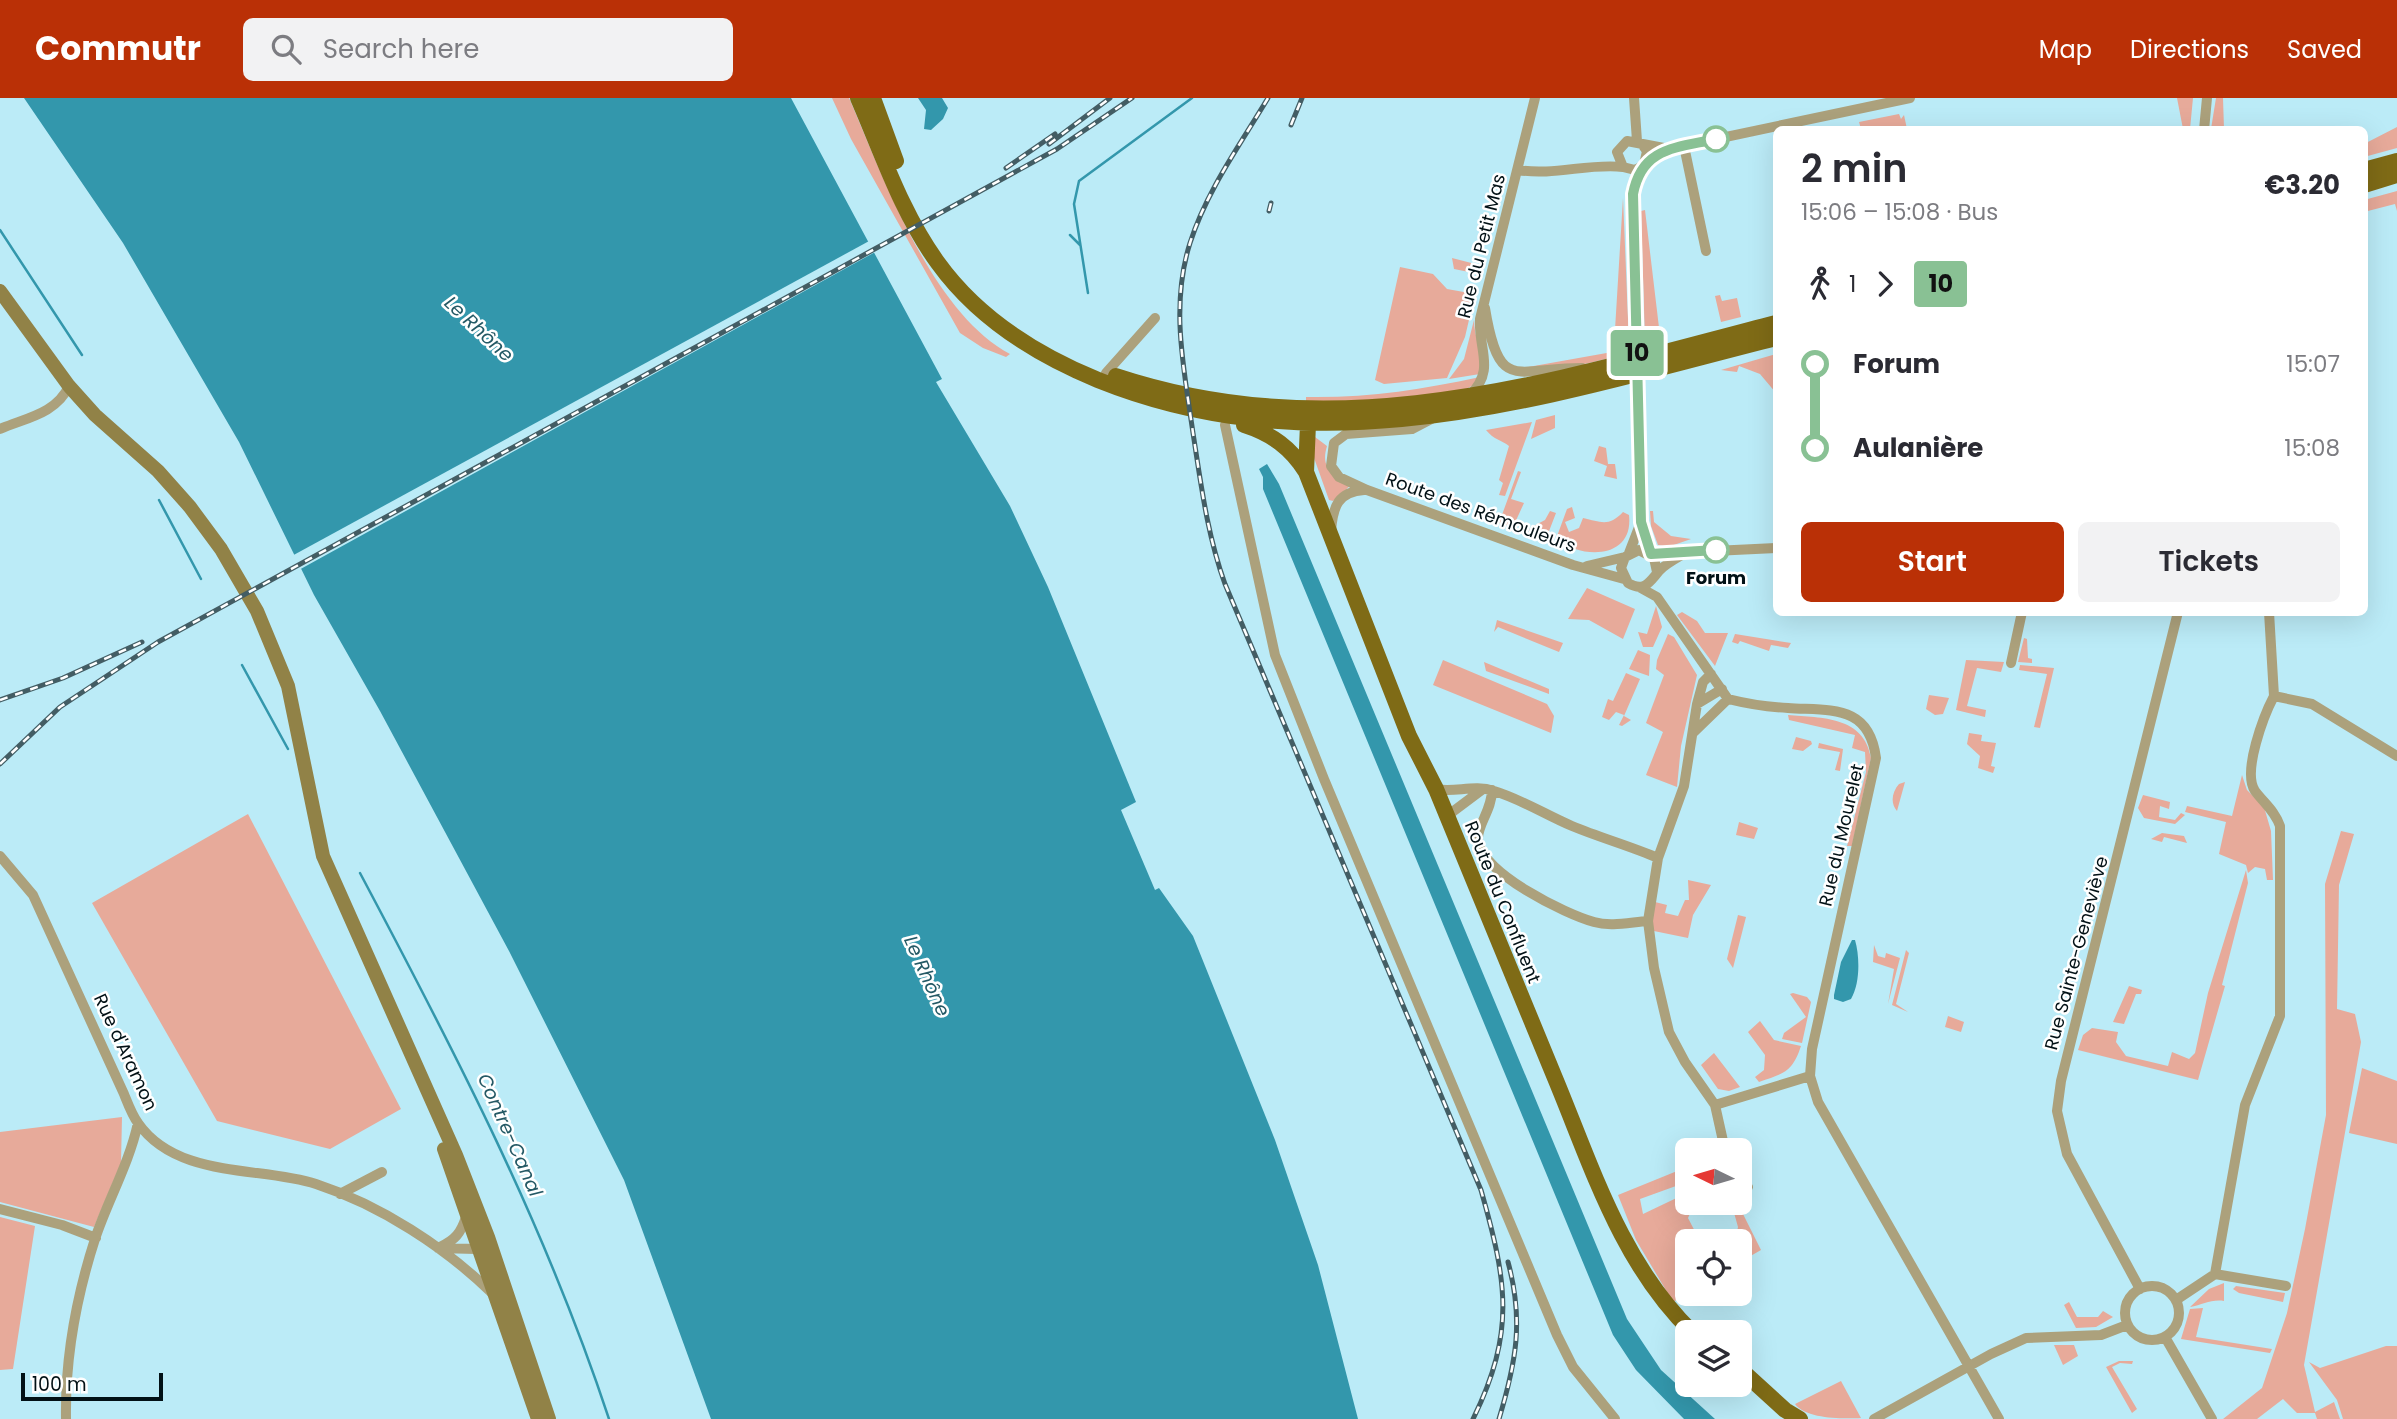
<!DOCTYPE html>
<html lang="en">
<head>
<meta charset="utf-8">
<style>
	:root { --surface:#fff; --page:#f2f2f3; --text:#2b2b33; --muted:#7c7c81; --accent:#ba3006 }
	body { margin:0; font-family:Poppins,sans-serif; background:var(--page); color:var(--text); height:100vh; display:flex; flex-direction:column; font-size:26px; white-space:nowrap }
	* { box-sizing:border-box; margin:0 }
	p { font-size:23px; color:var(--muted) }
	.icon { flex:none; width:38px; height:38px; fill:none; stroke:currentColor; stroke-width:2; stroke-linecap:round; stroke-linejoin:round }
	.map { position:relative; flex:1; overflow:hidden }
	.sheet { position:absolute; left:1773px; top:28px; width:595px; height:490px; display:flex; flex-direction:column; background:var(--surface); border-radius:10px; box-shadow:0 7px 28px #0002 }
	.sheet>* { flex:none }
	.badge { padding:0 14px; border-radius:5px; font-size:24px; line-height:46px }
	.needle { width:46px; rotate:275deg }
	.buttons { position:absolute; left:1675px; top:1040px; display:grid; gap:14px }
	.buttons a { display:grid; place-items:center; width:77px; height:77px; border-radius:10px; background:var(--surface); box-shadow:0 7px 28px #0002; font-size:35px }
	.scale { position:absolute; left:21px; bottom:18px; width:142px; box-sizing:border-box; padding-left:7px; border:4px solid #021116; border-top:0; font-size:19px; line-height:24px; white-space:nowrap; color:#021116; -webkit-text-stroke:5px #fff; paint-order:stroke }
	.map>.badge { position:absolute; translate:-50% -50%; box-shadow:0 0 0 4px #fff }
	.legs { display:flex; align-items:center; gap:10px; height:77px; padding:0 28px; font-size:23px }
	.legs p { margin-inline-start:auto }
	.summary { display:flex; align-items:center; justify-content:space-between; height:119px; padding:0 28px }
	h1 { font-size:38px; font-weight:600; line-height:52px }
	.primary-button { display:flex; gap:14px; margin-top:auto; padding:14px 28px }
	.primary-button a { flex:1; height:80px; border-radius:10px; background:var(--accent); color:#fff; font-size:28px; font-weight:600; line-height:80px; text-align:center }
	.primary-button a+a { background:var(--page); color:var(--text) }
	ul { padding:0 28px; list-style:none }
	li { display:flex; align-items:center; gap:24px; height:84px; font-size:26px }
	li i { display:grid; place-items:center; width:10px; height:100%; margin:0 9px; background:currentColor }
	li i::after { content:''; width:18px; height:18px; margin:-9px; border:5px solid; border-radius:50%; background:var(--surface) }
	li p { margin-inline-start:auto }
	li:first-child i { background:linear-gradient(#0000 50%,currentColor 0) }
	li:last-child i { background:linear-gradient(currentColor 50%,#0000 0) }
	header { display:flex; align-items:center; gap:42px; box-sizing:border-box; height:98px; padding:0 35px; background:var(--accent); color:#fff }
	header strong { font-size:33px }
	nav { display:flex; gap:38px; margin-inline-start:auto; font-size:24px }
	.search { width:490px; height:63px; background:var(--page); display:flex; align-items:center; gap:18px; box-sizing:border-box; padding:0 24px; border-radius:10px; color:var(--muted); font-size:26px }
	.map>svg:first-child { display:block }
	.green { fill:#e7aa9a }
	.water { fill:#3397ac }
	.pier { fill:#bbebf7 }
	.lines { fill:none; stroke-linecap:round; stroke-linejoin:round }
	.stream { stroke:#3397ac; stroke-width:2.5 }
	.minor { stroke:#aca17c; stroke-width:10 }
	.secondary { stroke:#918247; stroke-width:14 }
	.primary { stroke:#7f6b16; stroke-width:16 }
	.rail-casing { stroke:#435d64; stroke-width:5 }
	.rail { stroke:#fff; stroke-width:2.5; stroke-dasharray:8; stroke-linecap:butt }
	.line-1-casing { stroke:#fff; stroke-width:16 }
	.line-1 { stroke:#89c194; stroke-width:10 }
	.stop-1-dot { fill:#fff; stroke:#89c194; stroke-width:3.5 }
	.labels { text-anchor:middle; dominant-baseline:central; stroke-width:5; stroke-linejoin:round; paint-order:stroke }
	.street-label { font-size:18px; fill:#021116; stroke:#fff }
	.stop-label { font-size:18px; font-weight:bold; fill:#021116; stroke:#fff }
	.water-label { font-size:19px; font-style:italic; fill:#245965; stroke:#fff }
</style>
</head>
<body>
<header>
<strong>Commutr</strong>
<div class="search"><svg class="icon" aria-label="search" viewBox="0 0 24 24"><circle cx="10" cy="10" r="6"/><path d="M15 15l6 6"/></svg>Search here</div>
<nav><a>Map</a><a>Directions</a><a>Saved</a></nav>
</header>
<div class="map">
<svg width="2397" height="1321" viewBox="0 0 2397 1321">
	<rect width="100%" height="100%" fill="#bbebf7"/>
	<path class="green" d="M 832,0 L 849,0 C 883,78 931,214 1010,256 L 1006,259 L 983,250 L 960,235 L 851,41 Z
		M 2177,0 L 2193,0 L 2190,31 L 2183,31 Z
		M 2216,0 L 2223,0 L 2224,31 L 2211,31 Z
		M 1899,16 L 1901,21 L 1904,17 L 1907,31 L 1861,31 L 1859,24 Z
		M 2397,29 L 2397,50 L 2364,59 L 2364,46 Z
		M 2397,93 L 2397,113 L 2395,106 L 2364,114 L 2364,102 Z
		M 1623,100 L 1629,245 L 1614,248 Z
		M 1645,112 L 1660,238 L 1645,243 L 1641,113 Z
		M 1452,160 L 1483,168 L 1480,182 L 1479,176 L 1454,171 Z
		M 1400,169 L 1433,176 L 1447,191 L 1475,196 L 1465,239 L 1447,280 L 1384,286 L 1375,282 Z
		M 1720,197 L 1722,203 L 1737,200 L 1741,219 L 1721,224 L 1715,198 Z
		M 1474,222 C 1474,241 1485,257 1480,276 L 1449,281 L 1464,261 Z
		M 1629,251 L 1630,255 C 1598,262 1555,277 1523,270 Z
		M 1776,256 L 1776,295 L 1760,276 L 1739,268 L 1737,274 L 1721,272 Z
		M 1480,279 C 1467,310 1339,304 1306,305 L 1306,299 C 1368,300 1419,292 1480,279 Z
		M 1555,317 L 1555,330 L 1531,341 L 1536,322 Z
		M 1532,324 L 1505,398 L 1499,397 L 1503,385 L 1499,382 L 1509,348 C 1502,342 1494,342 1486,332 Z
		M 1315,339 L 1327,348 C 1320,371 1333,377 1351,387 L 1333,403 L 1329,402 L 1313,357 Z
		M 1599,348 L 1606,350 L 1608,366 L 1615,366 L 1617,381 L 1604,378 L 1607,368 L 1594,363 Z
		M 1518,373 L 1521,374 L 1511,401 L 1524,405 L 1513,429 L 1499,425 Z
		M 1572,409 L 1575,420 L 1565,424 L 1569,434 L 1579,430 L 1583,420 C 1601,424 1609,429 1623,414 L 1629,417 C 1634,461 1583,462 1556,441 L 1567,411 Z
		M 1550,413 L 1556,415 L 1546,441 L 1528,436 L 1530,430 L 1545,422 Z
		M 1650,413 L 1653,413 L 1654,424 L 1671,438 L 1691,441 L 1668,449 L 1658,447 L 1651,428 Z
		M 1587,490 L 1635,511 L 1623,541 L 1589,522 L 1568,521 Z
		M 1656,508 L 1662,529 L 1653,549 L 1643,549 L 1638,534 L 1647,536 Z
		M 1682,514 L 1697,523 L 1705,535 L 1728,535 L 1715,568 L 1677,517 Z
		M 1497,522 L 1563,545 L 1559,554 L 1498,529 L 1494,534 Z
		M 1668,536 L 1674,539 L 1697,577 L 1681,648 L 1677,689 L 1646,677 L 1663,634 L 1646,625 L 1664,577 L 1656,571 L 1657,562 Z
		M 1735,536 L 1791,545 L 1788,550 L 1771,547 L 1769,553 L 1740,543 L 1738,546 L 1732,544 Z
		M 2024,540 L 2027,541 L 2028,560 L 2032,561 L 2032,565 L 2018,564 Z
		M 1638,552 L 1650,557 L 1649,578 L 1629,571 Z
		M 1443,562 L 1547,606 L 1554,618 L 1551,635 L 1433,587 Z
		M 1966,562 L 2004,564 L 2001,574 L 1977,570 L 1967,608 L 1986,612 L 1985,619 L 1956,612 Z
		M 1484,564 L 1549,591 L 1549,596 L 1486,573 Z
		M 2020,567 L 2054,570 L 2040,630 L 2034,629 L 2047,576 L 2019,572 Z
		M 1626,575 L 1640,581 L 1624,618 L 1631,622 L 1622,628 L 1619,627 L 1624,617 L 1616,614 L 1609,622 L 1602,619 L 1608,601 L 1613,603 Z
		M 1929,597 L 1949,600 L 1943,616 L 1935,617 L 1926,611 Z
		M 1788,617 C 1822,620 1864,618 1871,660 L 1852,748 L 1847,748 L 1866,674 L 1865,654 L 1852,650 L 1855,637 L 1789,622 Z
		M 1969,635 L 1982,637 L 1981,643 L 1996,645 L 1991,668 L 1995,669 L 1993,675 L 1978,670 L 1980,658 L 1967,646 Z
		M 1796,639 L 1811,643 L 1812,646 L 1803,653 L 1792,651 Z
		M 1819,645 L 1843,651 L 1840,673 L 1835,672 L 1840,654 L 1818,650 Z
		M 2242,677 L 2247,692 L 2264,709 L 2271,733 L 2273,782 L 2267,782 L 2265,771 L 2255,769 L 2248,775 L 2246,767 L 2219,756 L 2226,724 L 2185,714 L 2187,708 L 2232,718 Z
		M 1905,684 L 1897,713 C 1890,705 1892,694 1899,686 Z
		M 2143,697 L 2170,704 L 2169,711 L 2160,708 L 2159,719 L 2175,722 L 2181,715 L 2185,717 L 2175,726 L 2144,720 L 2138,710 Z
		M 248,716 L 401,1011 L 330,1051 L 217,1023 L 92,805 Z
		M 1739,724 L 1758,730 L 1754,741 L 1736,737 Z
		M 2341,733 L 2354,736 L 2339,787 L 2337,911 L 2355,916 L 2361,944 L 2304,1267 L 2315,1314 L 2334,1304 L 2340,1321 L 2317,1321 L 2315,1315 L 2297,1315 L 2283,1301 L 2257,1321 L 2223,1321 L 2262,1290 L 2287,1215 L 2305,1131 L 2326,1017 L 2325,786 Z
		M 2162,735 L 2184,738 L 2187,745 L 2164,739 L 2162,744 L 2151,741 Z
		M 2246,772 L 2248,785 L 2222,887 L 2225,888 L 2198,982 L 2078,952 L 2083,937 L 2092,930 L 2118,934 L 2116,944 L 2126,958 L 2168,968 L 2172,954 L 2189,961 L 2195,955 L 2208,895 Z
		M 1688,782 L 1711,787 L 1693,817 L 1688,840 L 1649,832 L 1655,804 L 1667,807 L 1665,815 L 1678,818 L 1685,802 L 1689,802 Z
		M 1738,817 L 1746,819 L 1733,870 L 1727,861 Z
		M 1874,847 L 1878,858 L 1885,860 L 1886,855 L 1900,860 L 1888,906 L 1894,871 L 1873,864 Z
		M 1906,852 L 1909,855 L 1896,906 L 1908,914 L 1892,907 Z
		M 2129,888 L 2142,892 L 2141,896 L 2136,896 L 2124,926 L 2113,924 Z
		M 1793,895 L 1807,899 L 1811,904 L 1802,945 L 1782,941 L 1784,935 L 1806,919 L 1790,896 Z
		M 1948,918 L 1964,924 L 1961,934 L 1945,929 Z
		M 1760,923 L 1774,942 L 1801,948 C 1792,975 1784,975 1759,984 L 1755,979 L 1764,972 L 1765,957 L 1748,934 Z
		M 1714,955 L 1740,989 L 1729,993 L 1718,991 L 1701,967 Z
		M 2362,970 L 2397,983 L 2397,1046 L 2349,1035 Z
		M 122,1019 L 121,1065 L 94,1129 L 0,1104 L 0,1034 Z
		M 1687,1069 L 1687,1084 L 1640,1101 L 1643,1116 L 1687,1095 L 1687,1104 L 1695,1104 L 1688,1120 L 1700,1143 L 1687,1143 L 1688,1195 L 1673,1204 L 1636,1142 L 1618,1097 Z
		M 1731,1104 L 1741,1112 L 1761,1152 L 1740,1164 L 1740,1143 L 1735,1143 L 1738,1129 Z
		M 0,1119 L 35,1128 L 13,1271 L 0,1272 Z
		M 2224,1185 L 2224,1203 C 2211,1201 2203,1207 2190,1209 L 2209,1191 Z
		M 2236,1188 L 2285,1195 L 2283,1204 L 2239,1195 L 2233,1191 Z
		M 2069,1204 L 2077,1219 L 2098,1219 L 2103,1213 L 2113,1219 L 2096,1229 L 2076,1230 L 2064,1207 Z
		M 2203,1210 L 2196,1239 L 2272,1251 L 2270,1255 L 2181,1241 L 2190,1211 Z
		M 2054,1247 L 2074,1247 L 2078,1258 L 2063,1267 Z
		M 2386,1248 L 2397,1248 L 2397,1321 L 2343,1321 L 2337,1302 L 2309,1264 L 2320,1270 Z
		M 2119,1263 L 2133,1263 L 2132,1266 L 2120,1265 L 2112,1269 L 2137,1311 L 2132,1315 L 2106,1269 Z
		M 1841,1283 L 1861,1320 C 1842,1321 1806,1321 1795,1306 Z"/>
	<path class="water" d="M 24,0 L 791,0 L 942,281 L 936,284 L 1010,408 L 1048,489 L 1136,704 L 1121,712 L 1155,792 L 1159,790 L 1193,838 L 1275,1042 L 1318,1167 L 1358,1321 L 711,1321 L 624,1082 L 509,853 L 380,613 L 314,497 L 239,344 L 123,145 Z
		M 918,0 L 942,0 L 948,10 L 943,21 L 931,32 L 924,31 L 926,12 Z
		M 1267,366 L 1279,386 L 1627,1221 L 1661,1272 L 1715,1321 L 1684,1321 L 1636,1272 L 1613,1237 L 1263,391 L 1263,379 L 1259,371 Z
		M 1852,842 L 1855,842 C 1860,859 1860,886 1851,901 L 1843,904 L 1834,901 L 1834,897 L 1841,864 Z"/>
	<path class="pier" d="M 871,142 L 877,153 L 297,473 L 290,459 Z"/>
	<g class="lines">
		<path class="stream" d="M 0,132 L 82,257
			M 1070,137 L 1080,147
			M 1088,195 L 1074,106 L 1079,83 L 1192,0
			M 159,402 L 201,481
			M 242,567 L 288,651
			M 360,775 C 455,954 545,1127 609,1321"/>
		<path class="minor" d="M 1634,0 L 1637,43
			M 2204,32 L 2207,0
			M 1642,46 L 1647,53 L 1644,67 L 1635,72 L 1623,69 L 1617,54 L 1627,43 L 1669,51 L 1910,0
			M 1684,48 L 1706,153
			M 1640,70 L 1633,95 L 1641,424 L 1649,455
			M 1518,72 C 1554,78 1588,65 1623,69
			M 1485,210 C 1499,296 1515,270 1582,270
			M 1106,275 L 1155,220
			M 1470,297 C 1496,272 1478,251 1480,221 L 1535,0
			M 1433,320 L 1412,331 L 1346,336 L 1334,345 L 1331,368 L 1339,379 L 1367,392 L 1573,467 L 1624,481
			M 1225,327 L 1275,557 L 1324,681 L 1557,1237 L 1573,1269 L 1615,1321
			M 0,331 C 25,320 56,316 69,288
			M 1331,433 C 1333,408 1338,394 1364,392
			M 1629,455 L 1641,424
			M 1651,456 L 1776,450
			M 1587,468 L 1625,459
			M 1657,474 L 1654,460 L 1639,452 L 1625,459 L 1621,470 L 1628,485 C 1645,495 1650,483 1659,473 C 1666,465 1679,459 1687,454
			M 1639,489 L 1657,499 L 1728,601 C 1748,606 1767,609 1788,610 C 1831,613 1869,606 1876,660 L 1812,951 L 1810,978 L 1818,1004 L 1999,1321
			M 2269,514 L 2274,598
			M 2011,565 L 2022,514
			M 1722,591 L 1697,606 L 1684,688 L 1658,760 L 1648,823 L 1654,870 L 1669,934 L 1685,964 L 1715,1007 L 1725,1052
			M 2274,598 L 2312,606 L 2397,658
			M 1697,606 L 1703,584 L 1711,576
			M 1694,634 L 1728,601
			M 1436,691 C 1455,695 1474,686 1494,693 C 1521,701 1546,717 1572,728 C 1601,740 1630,748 1658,760
			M 1492,692 C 1492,713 1476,728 1478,743 C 1482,775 1565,816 1594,824 C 1611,829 1631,824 1648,823
			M 1447,718 L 1483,691
			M 0,758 L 33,797 L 124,996 C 128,1006 132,1017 138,1025 C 177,1081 260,1068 316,1086 C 380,1107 445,1149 493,1196
			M 1715,1007 L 1810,978
			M 1740,1088 L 1748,1089
			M 340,1096 L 382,1074
			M 0,1111 L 62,1127 L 96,1140
			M 440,1149 C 455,1142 461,1135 466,1119
			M 438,1150 L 476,1151 L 483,1154
			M 2215,1176 L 2286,1188
			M2125 1215a27 27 0 1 1 54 0a27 27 0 1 1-54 0Z
			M 2140,1191 L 2067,1056 L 2057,1013 L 2061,983 L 2178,514
			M 2176,1202 L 2215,1176 L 2245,1007 L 2280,918 L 2280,728 C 2275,713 2264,705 2255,693 C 2242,674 2264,617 2274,598
			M 2165,1239 L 2212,1321
			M 66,1321 C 65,1259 76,1200 95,1141 C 108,1102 129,1066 138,1025
			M 1874,1321 L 1991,1256 L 2026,1240 L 2101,1237 L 2127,1227"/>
		<path class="secondary" d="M 0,193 L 69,288 L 95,317 L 158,373 L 190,409 L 221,451 L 257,513 L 288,588 L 323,758 L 456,1057 L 488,1139 L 549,1321
			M 444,1051 L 538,1321"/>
		<path class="primary" d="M 858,0 C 882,55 902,116 938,165 C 977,219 1037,257 1098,282 C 1327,374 1550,297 1776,240
			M 873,0 L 896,63
			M 2364,72 L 2397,63
			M 2364,87 L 2397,77
			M 1116,278 C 1344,353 1555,282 1776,225
			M 1304,319 L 1308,326 L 1306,374
			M 1244,327 C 1272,336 1291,350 1306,374 L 1409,638 L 1436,691 C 1475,787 1515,883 1555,980 C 1592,1069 1621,1165 1692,1234
			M 1740,1271 L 1785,1312 L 1800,1321"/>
		<defs>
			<path id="rail" d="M 1268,0 C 1240,47 1207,92 1190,145 C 1170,208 1184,271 1193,335 C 1201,386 1207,436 1225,486 L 1481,1092 C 1507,1184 1516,1233 1473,1321
				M 1291,27 L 1302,0
				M 1049,46 L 1110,0
				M 1006,70 L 1055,36
				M 1269,113 L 1271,105
				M 0,602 L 63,580 L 142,544
				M 0,666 L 60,609 L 158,544 L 1057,51 L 1132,0
				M 1499,1321 C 1516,1264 1524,1223 1508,1164"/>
		</defs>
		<use href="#rail" class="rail-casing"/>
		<use href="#rail" class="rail"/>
	</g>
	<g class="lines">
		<defs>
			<path id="line-1" d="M 1716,41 C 1676,50 1642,49 1633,96 L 1641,424 L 1651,456 L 1716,452"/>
		</defs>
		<use href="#line-1" class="line-1-casing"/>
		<use href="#line-1" class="line-1"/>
	</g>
	<g class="stop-1-dot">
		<circle cx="1716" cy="41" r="12"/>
		<circle cx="1716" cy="452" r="12"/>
	</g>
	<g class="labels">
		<g class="street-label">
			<text transform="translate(1481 148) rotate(-76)">Rue du Petit Mas</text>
			<text transform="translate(1481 414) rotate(20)">Route des Rémouleurs</text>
			<text transform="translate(1841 737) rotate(-77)">Rue du Mourelet</text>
			<text transform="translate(1503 804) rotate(68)">Route du Confluent</text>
			<text transform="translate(2076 855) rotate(-75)">Rue Sainte-Geneviève</text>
			<text transform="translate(126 954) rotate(65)">Rue d'Aramon</text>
		</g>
		<g class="stop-label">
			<text x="1716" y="479">Forum</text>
		</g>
		<g class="water-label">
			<text transform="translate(479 231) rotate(43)">Le Rhône</text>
			<text transform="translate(927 878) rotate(66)">Le Rhône</text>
			<text transform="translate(510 1037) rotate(66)">Contre-Canal</text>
		</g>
	</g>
</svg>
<div class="buttons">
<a><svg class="needle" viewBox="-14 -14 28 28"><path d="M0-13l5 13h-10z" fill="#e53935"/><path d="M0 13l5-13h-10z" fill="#7c7c81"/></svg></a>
<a><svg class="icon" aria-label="locate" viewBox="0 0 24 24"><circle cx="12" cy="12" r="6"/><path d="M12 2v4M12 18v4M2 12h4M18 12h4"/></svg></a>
<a><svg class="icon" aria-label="layers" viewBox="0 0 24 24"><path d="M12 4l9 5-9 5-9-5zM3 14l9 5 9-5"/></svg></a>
</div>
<div class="scale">100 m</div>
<b class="badge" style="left:1637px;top:255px;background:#89c194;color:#111">10</b>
<section class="sheet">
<div class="summary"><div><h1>2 min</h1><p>15:06 – 15:08 · Bus</p></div><b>€3.20</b></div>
<div class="legs"><svg class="icon" aria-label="walk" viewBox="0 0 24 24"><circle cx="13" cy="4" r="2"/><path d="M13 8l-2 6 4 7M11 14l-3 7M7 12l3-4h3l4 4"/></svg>1<svg class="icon" aria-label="forward" viewBox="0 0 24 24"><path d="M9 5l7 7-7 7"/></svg><b class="badge" style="background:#89c194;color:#111">10</b></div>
<ul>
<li><i style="color:#89c194"></i><b>Forum</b><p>15:07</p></li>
<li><i style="color:#89c194"></i><b>Aulanière</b><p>15:08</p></li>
</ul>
<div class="primary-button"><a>Start</a><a>Tickets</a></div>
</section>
</div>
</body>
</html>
